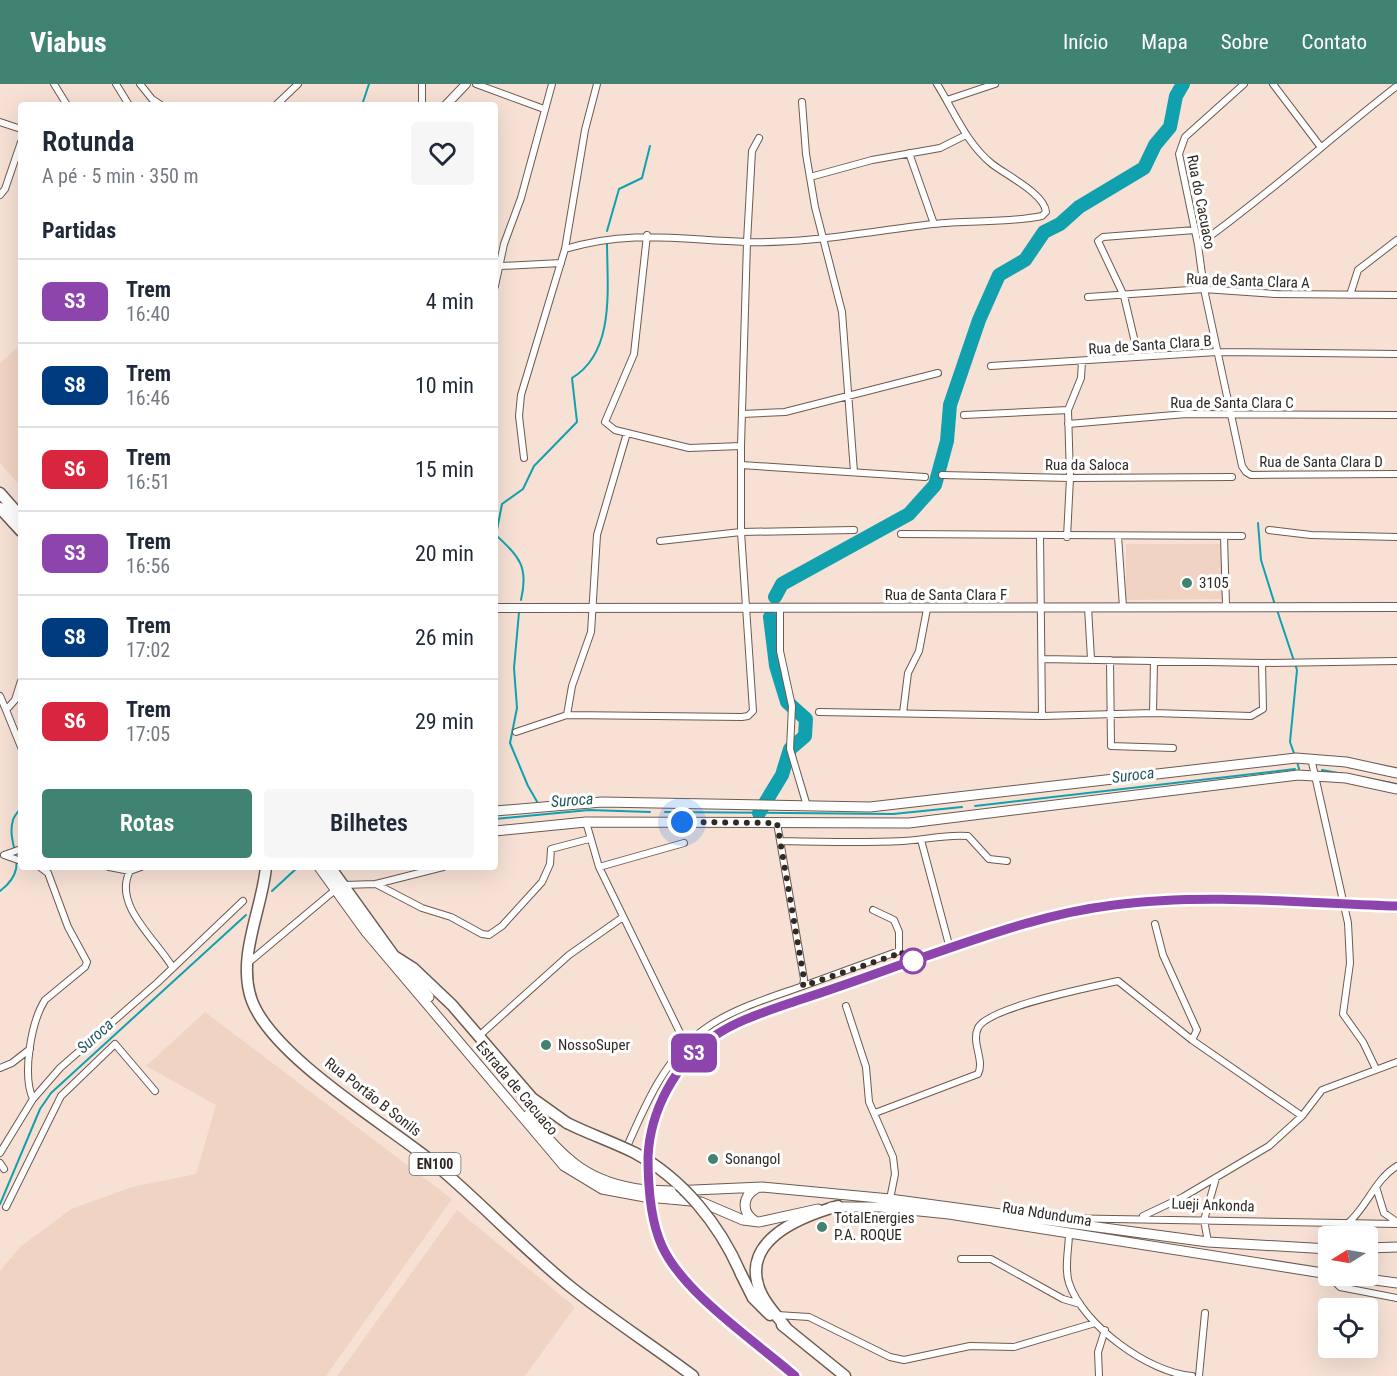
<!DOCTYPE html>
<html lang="pt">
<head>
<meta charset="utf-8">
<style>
	:root { --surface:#fff; --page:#f6f6f7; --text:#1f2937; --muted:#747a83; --line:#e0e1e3; --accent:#418373 }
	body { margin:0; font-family:"Roboto Condensed",sans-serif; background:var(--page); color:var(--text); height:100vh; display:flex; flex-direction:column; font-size:22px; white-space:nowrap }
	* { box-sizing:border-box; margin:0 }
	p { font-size:20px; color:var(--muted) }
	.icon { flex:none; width:33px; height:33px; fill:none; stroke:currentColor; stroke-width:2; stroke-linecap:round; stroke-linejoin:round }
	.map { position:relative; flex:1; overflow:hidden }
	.details { position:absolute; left:18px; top:18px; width:480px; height:768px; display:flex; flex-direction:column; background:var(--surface); border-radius:6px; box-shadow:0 6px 24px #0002 }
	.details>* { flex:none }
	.badge { padding:0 12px; border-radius:9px; font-size:21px; line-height:39px }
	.needle { width:39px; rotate:259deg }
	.buttons { position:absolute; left:1318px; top:1142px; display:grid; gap:12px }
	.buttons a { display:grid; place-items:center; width:60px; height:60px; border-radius:6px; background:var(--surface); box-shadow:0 6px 24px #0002; font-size:30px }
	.you { position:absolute; width:30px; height:30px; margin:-15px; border:4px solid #fff; border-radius:50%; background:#1a73e8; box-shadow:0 0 0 9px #1a73e833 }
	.map>.badge { position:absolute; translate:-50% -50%; box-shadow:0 0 0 3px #fff }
	h2 { padding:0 24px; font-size:22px; line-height:54px }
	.round { display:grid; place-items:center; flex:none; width:63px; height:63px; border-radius:6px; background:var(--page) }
	.headline { display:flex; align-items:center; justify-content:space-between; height:102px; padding:0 24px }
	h1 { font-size:28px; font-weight:600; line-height:45px }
	.cta { display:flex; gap:12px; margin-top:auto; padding:12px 24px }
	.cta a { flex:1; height:69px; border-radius:6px; background:var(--accent); color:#fff; font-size:24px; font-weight:600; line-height:69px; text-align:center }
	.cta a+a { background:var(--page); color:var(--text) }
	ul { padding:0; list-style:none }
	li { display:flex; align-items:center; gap:18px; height:84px; padding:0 24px; border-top:2px solid var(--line) }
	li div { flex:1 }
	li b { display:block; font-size:22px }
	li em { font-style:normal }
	li .badge { min-width:66px; font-weight:700; text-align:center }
	header { display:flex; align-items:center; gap:36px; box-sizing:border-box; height:84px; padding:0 30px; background:var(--accent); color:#fff }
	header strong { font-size:28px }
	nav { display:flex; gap:33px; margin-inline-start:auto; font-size:21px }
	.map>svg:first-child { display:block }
	.built { fill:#f1d3c3 }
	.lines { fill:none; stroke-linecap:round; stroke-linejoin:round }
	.stream { stroke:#11a1ae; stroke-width:2 }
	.river { stroke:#11a1ae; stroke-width:14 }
	.minor-casing { stroke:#6d5a50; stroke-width:8 }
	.tertiary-casing { stroke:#6d5a50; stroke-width:10 }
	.secondary-casing { stroke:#6d5a50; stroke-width:11 }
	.primary-casing { stroke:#6d5a50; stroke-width:13 }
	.minor { stroke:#fff; stroke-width:6 }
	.tertiary { stroke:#fff; stroke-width:8 }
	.secondary { stroke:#fff; stroke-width:9 }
	.primary { stroke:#fff; stroke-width:10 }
	.rail { stroke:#80736b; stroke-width:2; stroke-dasharray:10 10; stroke-linecap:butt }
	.secondary-bridge-casing { stroke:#6d5a50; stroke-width:11; stroke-linecap:butt }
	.primary-bridge-casing { stroke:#6d5a50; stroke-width:13; stroke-linecap:butt }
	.secondary-bridge { stroke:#fff; stroke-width:9 }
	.primary-bridge { stroke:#fff; stroke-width:10 }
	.line-casing { stroke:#fff; stroke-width:14 }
	.line { stroke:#8e44ad; stroke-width:9 }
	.walk { stroke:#312924; stroke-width:6; stroke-dasharray:0 10.8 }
	.poi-dot { fill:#418373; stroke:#fff; stroke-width:2 }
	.stop-dot { fill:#fff; stroke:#8e44ad; stroke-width:3 }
	.labels { text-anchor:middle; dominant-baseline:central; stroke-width:6; stroke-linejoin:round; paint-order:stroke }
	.shield { fill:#fff; stroke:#6f6966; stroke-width:1.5 }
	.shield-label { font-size:14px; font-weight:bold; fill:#312924 }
	.street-label { font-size:15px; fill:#312924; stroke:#fff }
	.poi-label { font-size:15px; fill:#312924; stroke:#fff; text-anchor:start }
	.water-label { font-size:16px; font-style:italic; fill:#25595f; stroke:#fff }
</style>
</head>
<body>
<header>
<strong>Viabus</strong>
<nav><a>Início</a><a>Mapa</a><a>Sobre</a><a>Contato</a></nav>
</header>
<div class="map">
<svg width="1397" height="1292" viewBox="0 0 1397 1292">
	<rect width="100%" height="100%" fill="#f7e1d5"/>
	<path class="built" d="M 21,260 L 21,403 L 0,379 L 0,279 Z
		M 1126,460 L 1222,460 L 1222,515 L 1126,516 Z
		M 205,928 L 452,1115 L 326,1292 L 0,1292 L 0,1187 L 20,1163 L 71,1125 L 132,1103 L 196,1090 L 216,1021 L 146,982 Z
		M 457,1126 L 575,1223 L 525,1292 L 337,1292 Z"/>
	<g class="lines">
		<path class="stream" d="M 362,21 L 369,0
			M 607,147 L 619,105 L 642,94 L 650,62
			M 1258,439 L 1261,476 L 1275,521
			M 521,516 C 529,482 519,473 496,451 L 502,420 L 523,405 L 534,382 L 577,338 L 572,294 C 616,268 607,202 607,158
			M 1277,526 L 1297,586 L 1290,658 L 1295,672
			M 519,528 L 514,584 L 517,624 L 510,659 L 528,702 L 539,721
			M 1297,677 L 1299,685
			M 1322,686 L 1397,700
			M 975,722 L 1295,685
			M 665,728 L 893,730 L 962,723
			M 495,735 L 589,726 L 650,728
			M 0,807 C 33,782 5,763 13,736 C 14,732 19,727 21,723
			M 272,807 L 298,783
			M 0,1120 L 40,1025 L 51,1009 L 246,831"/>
		<path class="river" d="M 775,513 L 782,500 L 909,430 L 935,401 L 947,357 L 950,321 L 979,236 L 999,191 L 1025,176 L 1044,148 L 1060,140 L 1079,123 L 1144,84 L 1155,61 L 1170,43 L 1176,12 L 1183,0
			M 759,729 L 782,691 L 790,665 L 805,652 L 806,635 L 787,618 L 776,582 L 770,533"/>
		<defs>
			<path id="minor" d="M 54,0 L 67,21
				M 116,0 L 129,21
				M 140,0 L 152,15 L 161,21
				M 476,0 L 544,25
				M 1244,0 L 1185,53 L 1179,70 L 1198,161 L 1204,205 L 1242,382 L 1246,388 L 1251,391 L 1397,390
				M 1273,0 L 1320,62
				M 947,16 L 995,0
				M 802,18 L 806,70 L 815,123 L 842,228 L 854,388
				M 276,21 L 298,0
				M 422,21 L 422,0
				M 0,38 L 21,45
				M 909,69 L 934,140
				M 810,93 L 872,76 L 940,64 L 966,51
				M 0,111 L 5,105 L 21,58
				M 647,151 L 634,270 L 605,338 L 615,346 L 689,364 L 741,362
				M 1198,161 C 1267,112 1330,54 1397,2
				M 565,165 C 631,145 681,156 746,158 C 809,160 871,147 933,140 C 968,136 1009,139 1042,132 L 1046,128 C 1045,110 1006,91 992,80 C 966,59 954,27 937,0
				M 501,182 L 561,179
				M 495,202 L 504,160 L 521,114 L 552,0
				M 1350,211 L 1358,186 L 1397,156
				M 1088,213 L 1204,205 L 1275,210 L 1397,211
				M 1138,271 L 1124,212 L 1098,157 L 1103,153 L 1195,146
				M 991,282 L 1217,268 L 1397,270
				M 742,330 L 785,328 L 938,289
				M 964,331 L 1068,326
				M 1068,340 L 1186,330 L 1397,331
				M 524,374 L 519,332 L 521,311 L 565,165 L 585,46 L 597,0
				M 741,381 L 925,393
				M 942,391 L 1070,394 L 1232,393
				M 1269,446 L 1311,451 L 1397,453
				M 901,450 L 1242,452
				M 1040,452 L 1042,632
				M 1118,452 L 1123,523
				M 1224,452 L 1226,522
				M 1067,453 L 1070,394 L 1068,326 L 1081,294 L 1082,277
				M 660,457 L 741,448 L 854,446
				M 1088,523 L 1091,575
				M 780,525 L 780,567 L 792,622 L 790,665 L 807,722
				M 1042,575 L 1262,579 L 1397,577
				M 1110,576 L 1111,662 L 1173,664
				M 21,597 L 15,616 L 6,626 L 21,663
				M 0,612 L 6,626
				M 819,628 L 1042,632 L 1153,629 L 1251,632 L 1263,625 L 1262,579
				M 903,629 L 908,589 L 919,567 L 927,525
				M 1153,629 L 1154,577
				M 567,631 L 572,602 L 591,548 L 597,451 L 627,349
				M 516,648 L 567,631 L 742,633 L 748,632 L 753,627 L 741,448 L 741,362 L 747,158 L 752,67 L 759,54
				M 1311,674 L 1348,839 L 1350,879 L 1343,930 L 1363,958 L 1376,985
				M 586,738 L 599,783 L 686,961
				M 921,756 L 948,857
				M 781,757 C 822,758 862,759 903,757 C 925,756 945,750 968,752 L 989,775 L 1007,777
				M 4,771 L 21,765
				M 4,771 L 21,777
				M 109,783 L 130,787 L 141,783
				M 599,783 L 684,759
				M 130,787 C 112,821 157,856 173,884
				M 376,800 L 422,824 L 451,833 L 482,850 L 489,851 L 502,842 L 542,798 L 550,780 L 551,765 L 589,755
				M 343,801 L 376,800 L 443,783
				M 1155,840 L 1163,871 L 1197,946 L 1192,956
				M 248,879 L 335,806
				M 803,902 L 899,867 L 899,848 L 894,836 L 873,826
				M 846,922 L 866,983 L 869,1018 L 893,1073 L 895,1090 L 890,1115
				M 480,951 L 569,871 L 623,833
				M 0,984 L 12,979 L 30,965
				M 33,1015 L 60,984 L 157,899 L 243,817
				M 875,1029 L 978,990 C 985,976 971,959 978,944 C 988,923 1092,903 1118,897 L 1192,956 L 1302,1032
				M 626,1065 C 645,1021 666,972 706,944 C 734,924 772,913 803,902 L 804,895 L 777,739
				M 0,1069 L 33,1015 C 22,991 31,938 45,916 L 85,883 L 87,878 L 68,843 L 48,789 L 40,783
				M 0,1079 L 4,1085
				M 1376,1103 L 1384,1129 L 1397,1138
				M 6,1123 L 61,1012 L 115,960 L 155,1007
				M 1143,1132 L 1183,1113 L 1269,1062 L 1302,1032 L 1322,1006 L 1397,978
				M 1055,1134 L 1397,1140
				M 1346,1141 C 1367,1124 1374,1096 1397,1082
				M 1069,1149 C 1069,1164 1064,1184 1069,1199 C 1083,1241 1149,1289 1192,1292
				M 1208,1158 L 1204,1136 L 1216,1094
				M 961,1175 L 991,1175 L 1063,1215 L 1080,1220
				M 1335,1191 L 1336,1199 L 1340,1203 L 1397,1214
				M 777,1231 L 809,1233 L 890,1273 L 904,1276 L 970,1262 L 1014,1263 L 1095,1239
				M 1099,1292 L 1098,1268 L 1105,1246
				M 1199,1292 L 1205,1229"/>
			<path id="tertiary" d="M 446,21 L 466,0
				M 495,524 L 1397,523"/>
			<path id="secondary" d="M 495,727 L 602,718 L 870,723 L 1296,674 L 1346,678 L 1397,689
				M 495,747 L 586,738 L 909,739 L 1298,691 L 1346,694 L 1397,705
				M 319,783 L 366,848 L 564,1082 L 602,1105 L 645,1113
				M 399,877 L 429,913
				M 528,1031 C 565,1075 586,1099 646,1106
				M 671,1107 L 762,1103 L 890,1115 L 1208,1158 L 1329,1165
				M 670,1115 L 701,1118 L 743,1136 L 759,1138 L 818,1125
				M 831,1123 L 880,1123 L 949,1130 L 1329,1190
				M 755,1137 C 741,1128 742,1112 757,1104
				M 1368,1164 L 1397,1163
				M 1338,1191 L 1397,1199"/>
			<path id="primary" d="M 0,409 L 21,433
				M 0,424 L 21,447
				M 266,783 C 262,826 236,874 252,917 C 273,972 382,1038 430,1076 C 479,1116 522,1164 572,1204 C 611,1235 653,1262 693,1292
				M 330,783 L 394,872 L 413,884 L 452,921 L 532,1014 L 567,1039
				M 741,1190 L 753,1214 L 770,1231
				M 782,1241 L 845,1292
				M 787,1245 C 779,1234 768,1223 762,1211 C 736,1158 799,1133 838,1122"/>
		</defs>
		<use href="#minor" class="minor-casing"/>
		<use href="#tertiary" class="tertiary-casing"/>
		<use href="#secondary" class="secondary-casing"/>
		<use href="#primary" class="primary-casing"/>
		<use href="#minor" class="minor"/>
		<use href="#tertiary" class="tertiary"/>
		<use href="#secondary" class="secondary"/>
		<use href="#primary" class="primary"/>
		<path class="rail" d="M 795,1292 L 695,1205 L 662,1163 L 654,1138 L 648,1093 L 649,1057 L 659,1023 L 670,1000 L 693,970 L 714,952 L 761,929 L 980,852 L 1063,829 L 1141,818 L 1192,817 L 1397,822"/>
		<defs>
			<path id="secondary-bridge" d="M 646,1106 L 671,1107
				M 645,1113 L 670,1115"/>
			<path id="primary-bridge" d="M 567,1039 C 589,1050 613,1058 635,1069 C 683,1095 720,1141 741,1190"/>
		</defs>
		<use href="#secondary-bridge" class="secondary-bridge-casing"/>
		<use href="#primary-bridge" class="primary-bridge-casing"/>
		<use href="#secondary-bridge" class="secondary-bridge"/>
		<use href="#primary-bridge" class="primary-bridge"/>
	</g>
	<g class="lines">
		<defs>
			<path id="line" d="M 795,1292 C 755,1257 684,1210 662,1162 C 650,1136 648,1102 648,1073 C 650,1027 675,980 713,953 C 737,936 768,927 796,917 C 830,906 864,894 897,882 C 969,858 1039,830 1114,821 C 1204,809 1306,819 1397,822"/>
		</defs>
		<use href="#line" class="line-casing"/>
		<use href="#line" class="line"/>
		<path class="walk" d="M 682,738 L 777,739 L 804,895 L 803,902 L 895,871 L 899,867 L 913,877"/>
	</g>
	<g class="poi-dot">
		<circle cx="1187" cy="499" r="6"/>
		<circle cx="546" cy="961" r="6"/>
		<circle cx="713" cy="1075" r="6"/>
		<circle cx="822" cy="1143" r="6"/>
	</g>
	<circle class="stop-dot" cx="913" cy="877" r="12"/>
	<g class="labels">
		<rect class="shield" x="409.5" y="1069" width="51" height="22" rx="4.5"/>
		<g class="shield-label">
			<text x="435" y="1080">EN100</text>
		</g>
		<g class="street-label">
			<text transform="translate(1201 118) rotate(79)">Rua do Cacuaco</text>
			<text transform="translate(1248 197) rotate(2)">Rua de Santa Clara A</text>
			<text transform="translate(1150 261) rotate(-4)">Rua de Santa Clara B</text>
			<text x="1232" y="319">Rua de Santa Clara C</text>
			<text x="1321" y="378">Rua de Santa Clara D</text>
			<text x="1087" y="381">Rua da Saloca</text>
			<text x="946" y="511">Rua de Santa Clara F</text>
			<text transform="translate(517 1004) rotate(50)">Estrada de Cacuaco</text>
			<text transform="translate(373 1013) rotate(38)">Rua Portão B Sonils</text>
			<text transform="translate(1213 1121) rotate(2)">Lueji Ankonda</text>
			<text transform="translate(1047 1130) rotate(9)">Rua Ndunduma</text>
		</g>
		<g class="poi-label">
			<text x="1199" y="499">3105</text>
			<text x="558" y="961">NossoSuper</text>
			<text x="725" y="1075">Sonangol</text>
			<text x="834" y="1134">TotalEnergies<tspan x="834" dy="17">P.A. ROQUE</tspan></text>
		</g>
		<g class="water-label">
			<text transform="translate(1133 691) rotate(-7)">Suroca</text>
			<text transform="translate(572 716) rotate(-4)">Suroca</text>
			<text transform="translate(95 952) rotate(-42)">Suroca</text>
		</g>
	</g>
</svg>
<div class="buttons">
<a><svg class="needle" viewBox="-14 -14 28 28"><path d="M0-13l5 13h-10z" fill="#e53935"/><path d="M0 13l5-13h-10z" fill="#747a83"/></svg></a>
<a><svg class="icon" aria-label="locate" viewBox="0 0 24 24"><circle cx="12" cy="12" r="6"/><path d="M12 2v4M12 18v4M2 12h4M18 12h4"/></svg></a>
</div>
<div class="you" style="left:682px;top:738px"></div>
<b class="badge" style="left:694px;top:969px;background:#8e44ad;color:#fff">S3</b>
<section class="details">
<div class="headline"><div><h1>Rotunda</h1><p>A pé · 5 min · 350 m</p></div><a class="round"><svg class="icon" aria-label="heart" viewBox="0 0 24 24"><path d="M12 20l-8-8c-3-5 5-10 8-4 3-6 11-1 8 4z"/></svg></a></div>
<h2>Partidas</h2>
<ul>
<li><span class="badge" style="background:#8e44ad;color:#fff">S3</span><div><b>Trem</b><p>16:40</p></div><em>4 min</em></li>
<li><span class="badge" style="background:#003b80;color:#fff">S8</span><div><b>Trem</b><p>16:46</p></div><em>10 min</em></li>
<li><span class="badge" style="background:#d7263d;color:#fff">S6</span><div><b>Trem</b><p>16:51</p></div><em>15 min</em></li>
<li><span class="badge" style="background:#8e44ad;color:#fff">S3</span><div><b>Trem</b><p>16:56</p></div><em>20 min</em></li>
<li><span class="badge" style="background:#003b80;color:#fff">S8</span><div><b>Trem</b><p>17:02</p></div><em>26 min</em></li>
<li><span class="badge" style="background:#d7263d;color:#fff">S6</span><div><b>Trem</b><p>17:05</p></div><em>29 min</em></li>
</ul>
<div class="cta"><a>Rotas</a><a>Bilhetes</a></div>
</section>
</div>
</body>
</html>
